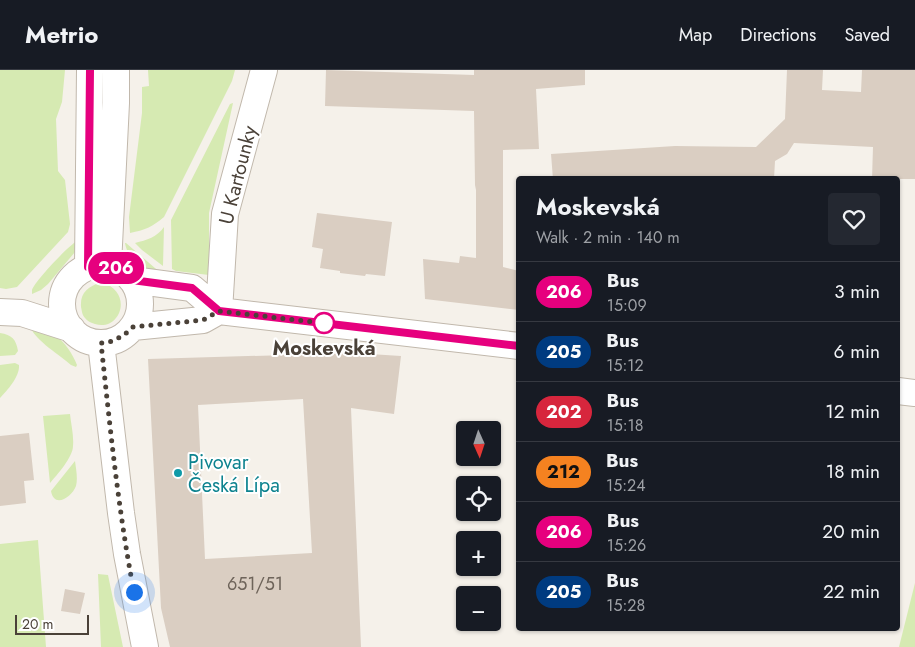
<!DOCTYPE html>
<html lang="en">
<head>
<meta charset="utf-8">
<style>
	:root { --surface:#171b24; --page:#242831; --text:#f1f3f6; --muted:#9ea1a6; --line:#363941 }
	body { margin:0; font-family:Jost,sans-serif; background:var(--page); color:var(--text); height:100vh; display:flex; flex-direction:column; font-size:19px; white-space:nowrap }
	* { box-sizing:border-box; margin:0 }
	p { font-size:16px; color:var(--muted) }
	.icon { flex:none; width:28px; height:28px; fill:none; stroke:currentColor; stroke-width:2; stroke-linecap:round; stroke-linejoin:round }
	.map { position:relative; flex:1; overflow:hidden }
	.side { position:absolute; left:516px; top:106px; width:384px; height:455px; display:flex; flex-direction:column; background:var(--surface); border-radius:5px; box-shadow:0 1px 4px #0004 }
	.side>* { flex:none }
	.badge { padding:0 10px; border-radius:16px; font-size:18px; line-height:32px }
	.needle { width:32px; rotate:177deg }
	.controls { position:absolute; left:456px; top:351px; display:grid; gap:10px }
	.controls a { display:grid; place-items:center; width:45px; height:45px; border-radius:5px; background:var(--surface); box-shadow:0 1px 4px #0004; font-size:25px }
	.scale { position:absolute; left:15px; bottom:12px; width:74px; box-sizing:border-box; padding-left:5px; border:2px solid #4a4138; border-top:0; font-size:14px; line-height:18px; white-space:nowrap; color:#4a4138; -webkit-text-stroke:4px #fff; paint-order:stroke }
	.you { position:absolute; width:25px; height:25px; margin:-12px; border:4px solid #fff; border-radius:50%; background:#1a73e8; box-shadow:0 0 0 8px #1a73e833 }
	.map>.badge { position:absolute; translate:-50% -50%; box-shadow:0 0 0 2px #fff }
	.round { display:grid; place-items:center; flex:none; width:52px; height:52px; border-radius:5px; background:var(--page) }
	.head { display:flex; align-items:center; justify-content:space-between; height:85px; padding:0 20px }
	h1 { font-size:24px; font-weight:700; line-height:38px }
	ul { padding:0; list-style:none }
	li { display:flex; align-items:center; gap:15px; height:60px; padding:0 20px; border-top:1px solid var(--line) }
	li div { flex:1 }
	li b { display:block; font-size:19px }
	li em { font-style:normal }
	li .badge { min-width:55px; font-weight:700; text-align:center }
	header { display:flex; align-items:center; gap:30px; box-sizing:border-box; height:70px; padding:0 25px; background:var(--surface); border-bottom:1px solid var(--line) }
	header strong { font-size:24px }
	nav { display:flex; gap:28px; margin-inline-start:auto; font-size:18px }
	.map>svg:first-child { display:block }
	.green { fill:#d6eab2 }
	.building { fill:#dacec2; fill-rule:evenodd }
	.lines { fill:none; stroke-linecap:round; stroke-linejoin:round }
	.minor-casing { stroke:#c1b8ac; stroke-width:28 }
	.minor { stroke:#fff; stroke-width:26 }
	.line-casing { stroke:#fff; stroke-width:11 }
	.line { stroke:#e6007e; stroke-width:8 }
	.walk { stroke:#4a4138; stroke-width:5; stroke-dasharray:0 9 }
	.stop-dot { fill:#fff; stroke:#e6007e; stroke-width:2.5 }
	.culture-dot { fill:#0f9aa8; stroke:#fff; stroke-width:2 }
	.labels { text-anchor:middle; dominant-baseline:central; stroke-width:4; stroke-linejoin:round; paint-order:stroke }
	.number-label { font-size:18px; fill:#6e645a }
	.street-label { font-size:20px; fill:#4a4138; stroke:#fff }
	.stop-label { font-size:20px; font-weight:bold; fill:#4a4138; stroke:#fff }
	.culture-label { font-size:20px; fill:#0d838f; stroke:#fff; text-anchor:start }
</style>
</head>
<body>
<header>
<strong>Metrio</strong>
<nav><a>Map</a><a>Directions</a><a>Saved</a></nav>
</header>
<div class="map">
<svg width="915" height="577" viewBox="0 0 915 577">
	<rect width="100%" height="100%" fill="#f5f1ea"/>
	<path class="green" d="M 0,0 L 65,0 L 62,32 L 56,49 L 58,101 L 65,110 L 70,154 L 68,162 L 17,217 L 6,219 L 0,218 Z
		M 148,0 L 235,0 L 232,11 L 164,147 C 152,157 145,160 130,163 L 129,147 L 142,43 L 142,17 L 149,16 Z
		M 233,33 L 209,143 L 209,205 L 176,201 L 172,199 L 171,150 L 230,34 Z
		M 164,157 L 163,196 L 142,180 L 135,173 C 147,170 157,167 164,157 Z
		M 77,171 L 75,182 L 48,214 L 41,220 L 32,224 C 32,223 32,221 32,220 C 35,211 68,176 77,171 Z
		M 125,173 L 126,173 L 163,205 C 157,203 149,202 144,199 C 135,194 126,182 125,173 Z
		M 101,212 C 135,222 120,262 95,254 C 91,253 87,251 85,248 C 82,245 82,241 81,237 C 80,222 88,217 101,212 Z
		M 31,258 C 38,261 47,262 55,266 C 65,271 73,285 77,295 L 76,297 L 71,295 C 61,286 35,270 31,258 Z
		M 0,263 C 12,265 16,269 18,281 L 15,285 L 0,286 Z
		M 15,293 L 19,295 C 20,306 8,320 0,328 L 0,295 Z
		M 70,344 C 71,354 74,366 73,376 C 73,387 57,405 50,413 L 43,346 Z
		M 75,391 C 76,399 78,408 76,416 C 72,427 54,439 51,421 Z
		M 38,470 L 46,577 L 0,577 L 0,474 Z
		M 98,504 L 108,505 L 123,577 L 101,577 Z
		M 915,513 L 915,577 L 899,577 Z"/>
	<path class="building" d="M 326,0 L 474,5 L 474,0 L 585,0 L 585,15 L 536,19 L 539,79 L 503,80 L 503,197 L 519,201 L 519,240 L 425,229 L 423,189 L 459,193 L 460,186 L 476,188 L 476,120 L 475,115 L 474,41 L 325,36 Z
		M 787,0 L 823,0 L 822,20 L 861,22 L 862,0 L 915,0 L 915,109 L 872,109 L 873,77 L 794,73 L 787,84 L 775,91 L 774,109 L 553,109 L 551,84 L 675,76 L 756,77 L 785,49 Z
		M 317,143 L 392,152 L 385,206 L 366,204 L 365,206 L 340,203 L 340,201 L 320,198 L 323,179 L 312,177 Z
		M 354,283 L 401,286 L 394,344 L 351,338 L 361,577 L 170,577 L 161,538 L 148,289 ZM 303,329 L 312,483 L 205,489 L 198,335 Z
		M 29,363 L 34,410 L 24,411 L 26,433 L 0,436 L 0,366 Z
		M 65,519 L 85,523 L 80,544 L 61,541 Z"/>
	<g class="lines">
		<defs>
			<path id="minor" d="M 108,195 L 116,33 L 116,0
				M62 234a39 39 0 1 1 78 0a39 39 0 1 1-78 0Z
				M 88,197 L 90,0
				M 132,210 L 192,218 L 219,241
				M 219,241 L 519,276
				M 219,241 L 225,144 L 264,0
				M 0,242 L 22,243 L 72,259
				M 133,257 L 203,250 L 219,241
				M 101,273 L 121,443 L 127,484 L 145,577
				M 898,321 L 915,323"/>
		</defs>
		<use href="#minor" class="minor-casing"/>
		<use href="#minor" class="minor"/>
	</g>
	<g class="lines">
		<defs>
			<path id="line" d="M 90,0 L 88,197 L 98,195 L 108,195 L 117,198 L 132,210 L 192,218 L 219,241 L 519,276"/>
		</defs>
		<use href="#line" class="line-casing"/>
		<use href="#line" class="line"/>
		<path class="walk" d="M 134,522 C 118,439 110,356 101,273 L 113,271 L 124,265 L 133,257 L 203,250 L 219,241 L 331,254 L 324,253"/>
	</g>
	<circle class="stop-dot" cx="324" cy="253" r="10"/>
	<circle class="culture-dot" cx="178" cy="403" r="5"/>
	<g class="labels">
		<g class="number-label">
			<text x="255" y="514">651/51</text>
		</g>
		<g class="street-label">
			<text transform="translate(238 105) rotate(-76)">U Kartounky</text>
		</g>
		<g class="stop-label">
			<text x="324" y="278">Moskevská</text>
		</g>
		<g class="culture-label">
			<text x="188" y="392">Pivovar<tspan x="188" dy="23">Česká Lípa</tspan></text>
		</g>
	</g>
</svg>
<div class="controls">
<a><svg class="needle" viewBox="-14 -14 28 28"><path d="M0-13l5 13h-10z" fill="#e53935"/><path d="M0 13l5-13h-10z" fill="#9ea1a6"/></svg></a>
<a><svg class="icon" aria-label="locate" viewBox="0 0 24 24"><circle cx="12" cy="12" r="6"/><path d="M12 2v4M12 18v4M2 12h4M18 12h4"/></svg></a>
<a>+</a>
<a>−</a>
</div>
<div class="scale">20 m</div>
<div class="you" style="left:134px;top:522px"></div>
<b class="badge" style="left:116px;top:198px;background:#e6007e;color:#fff">206</b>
<section class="side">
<div class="head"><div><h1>Moskevská</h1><p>Walk · 2 min · 140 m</p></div><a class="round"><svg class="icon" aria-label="heart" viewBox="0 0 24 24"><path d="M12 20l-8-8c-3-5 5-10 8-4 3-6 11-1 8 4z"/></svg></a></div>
<ul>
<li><span class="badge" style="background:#e6007e;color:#fff">206</span><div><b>Bus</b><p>15:09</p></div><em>3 min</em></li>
<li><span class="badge" style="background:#003b80;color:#fff">205</span><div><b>Bus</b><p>15:12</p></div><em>6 min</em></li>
<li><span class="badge" style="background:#d7263d;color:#fff">202</span><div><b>Bus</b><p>15:18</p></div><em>12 min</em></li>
<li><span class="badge" style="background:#f58220;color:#111">212</span><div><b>Bus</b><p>15:24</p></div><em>18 min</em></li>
<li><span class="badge" style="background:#e6007e;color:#fff">206</span><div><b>Bus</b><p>15:26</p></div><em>20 min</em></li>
<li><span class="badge" style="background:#003b80;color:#fff">205</span><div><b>Bus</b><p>15:28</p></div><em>22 min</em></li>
</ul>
</section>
</div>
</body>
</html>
